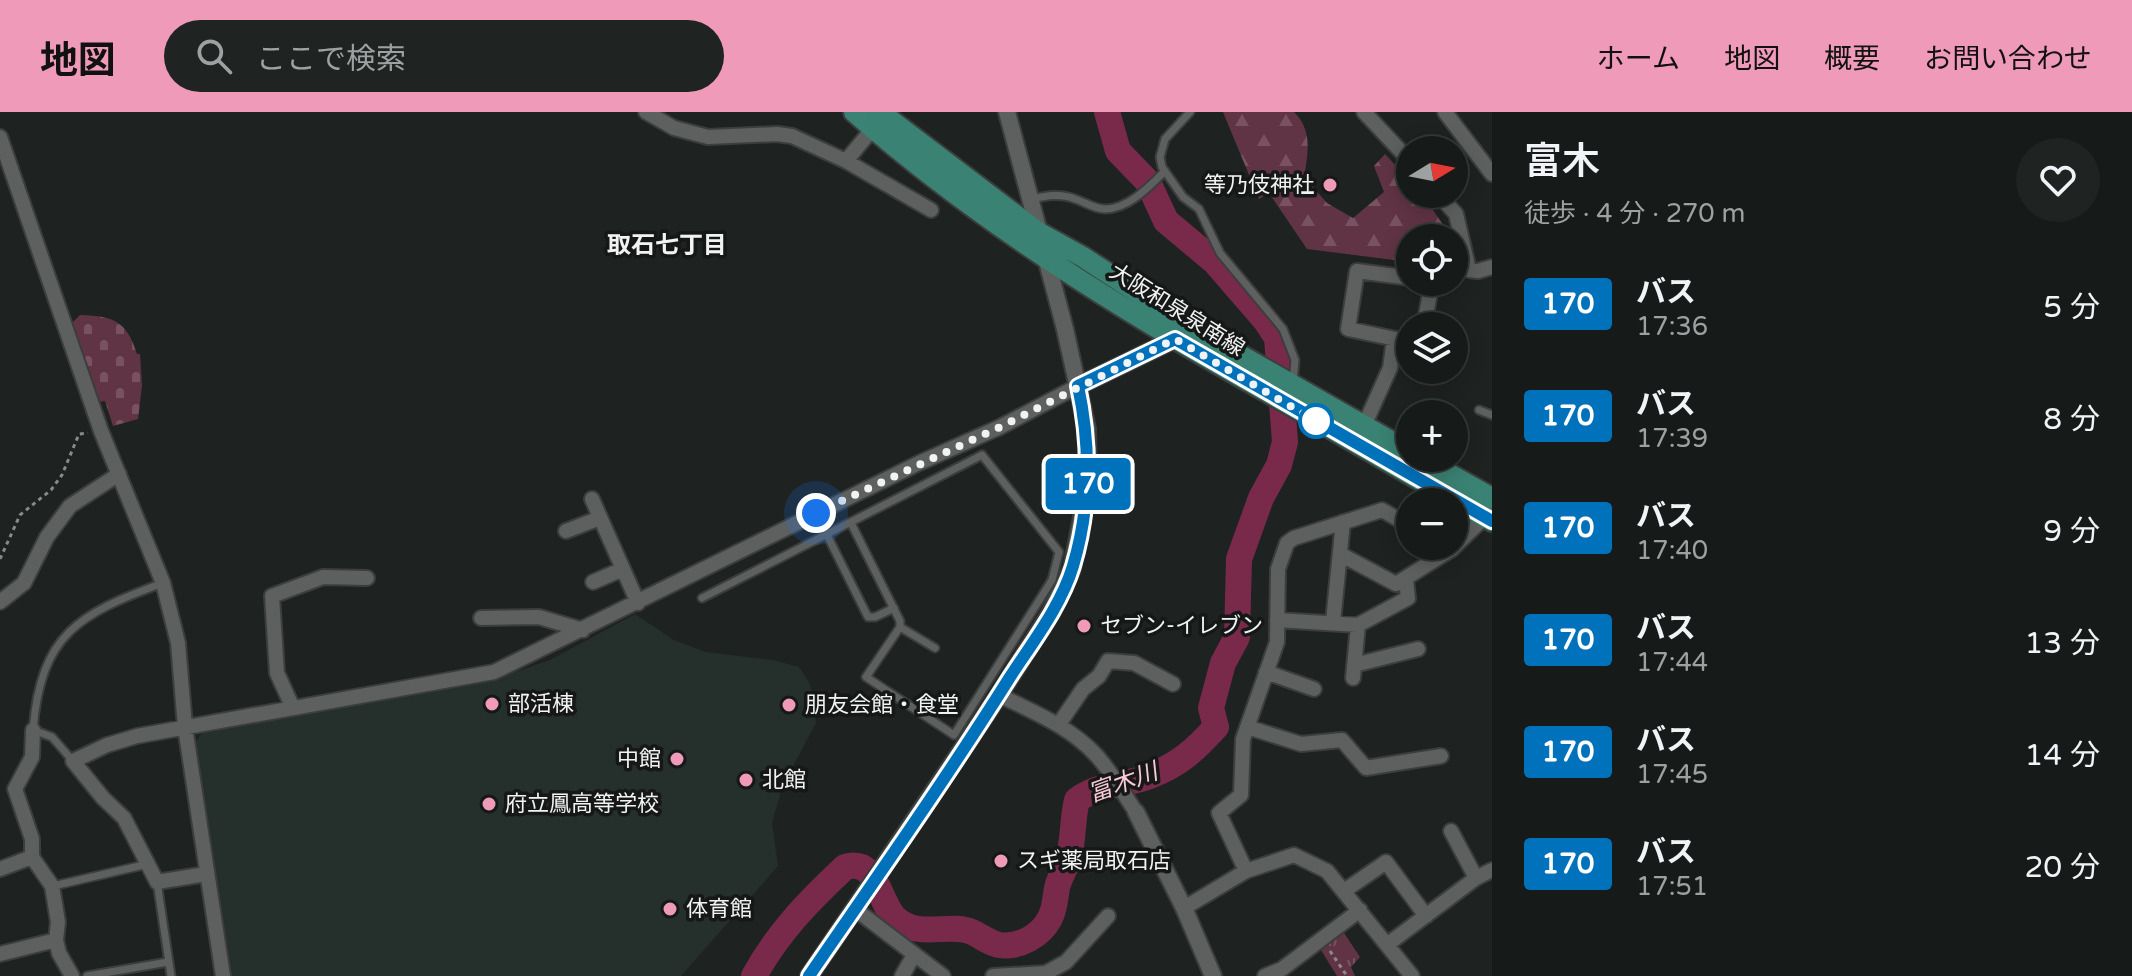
<!DOCTYPE html>
<html lang="ja">
<head>
<meta charset="utf-8">
<style>
	:root { --surface:#161a19; --page:#1f2322; --text:#f1f3f6; --muted:#9ea1a2; --line:#353838; --accent:#ef9ab8 }
	body { margin:0; font-family:"Varela Round","Noto Sans JP",sans-serif; background:var(--page); color:var(--text); height:100vh; display:flex; flex-direction:column; font-size:30px; white-space:nowrap }
	* { box-sizing:border-box; margin:0 }
	p { font-size:26px; color:var(--muted) }
	.icon { flex:none; width:44px; height:44px; fill:none; stroke:currentColor; stroke-width:2; stroke-linecap:round; stroke-linejoin:round }
	.map { position:relative; flex:1; overflow:hidden }
	.sheet { display:flex; flex-direction:column; background:var(--surface); width:640px }
	.sheet>* { flex:none }
	.badge { padding:0 16px; border-radius:6px; font-size:28px; line-height:52px }
	.needle { width:52px; rotate:80deg }
	.buttons { position:absolute; left:1396px; top:24px; display:grid; gap:16px }
	.buttons a { display:grid; place-items:center; width:72px; height:72px; border-radius:50%; background:var(--surface); box-shadow:0 4px 20px #0003,0 0 0 2px var(--line); font-size:40px }
	.you { position:absolute; width:40px; height:40px; margin:-20px; border:6px solid #fff; border-radius:50%; background:#1a73e8; box-shadow:0 0 0 12px #1a73e833 }
	.map>.badge { position:absolute; translate:-50% -50%; box-shadow:0 0 0 4px #fff }
	.round { display:grid; place-items:center; flex:none; width:84px; height:84px; border-radius:42px; background:var(--page) }
	.overview { display:flex; align-items:center; justify-content:space-between; height:136px; padding:0 32px }
	h1 { font-size:38px; font-weight:600; line-height:60px }
	ul { padding:0; list-style:none }
	li { display:flex; align-items:center; gap:24px; height:112px; padding:0 32px }
	li div { flex:1 }
	li b { display:block; font-size:30px }
	li em { font-style:normal }
	li .badge { min-width:88px; font-weight:700; text-align:center }
	header { display:flex; align-items:center; gap:48px; box-sizing:border-box; height:112px; padding:0 40px; background:var(--accent); color:#111 }
	header strong { font-size:38px }
	nav { display:flex; gap:44px; margin-inline-start:auto; font-size:28px }
	.search { width:560px; height:72px; background:var(--page); display:flex; align-items:center; gap:20px; box-sizing:border-box; padding:0 28px; border-radius:44px; color:var(--muted); font-size:30px }
	main { display:flex; flex:1; min-height:0 }
	.map>svg:first-child { display:block }
	.built { fill:#252f2c }
	.grass { fill:url(#grass-tufts) }
	.forest { fill:url(#forest-firs) }
	.cemetery { fill:url(#cemetery-stones) }
	.lines { fill:none; stroke-linecap:round; stroke-linejoin:round }
	.river { stroke:#792a4b; stroke-width:26 }
	.service-casing { stroke:#3b3e3d; stroke-width:11 }
	.minor-casing { stroke:#3b3e3d; stroke-width:18 }
	.tertiary-casing { stroke:#3b3e3d; stroke-width:20 }
	.primary-casing { stroke:#3b3e3d; stroke-width:24 }
	.path { stroke:#878a89; stroke-width:3; stroke-dasharray:4 4; stroke-linecap:butt }
	.service { stroke:#5d605f; stroke-width:7 }
	.minor { stroke:#5d605f; stroke-width:14 }
	.tertiary { stroke:#5d605f; stroke-width:16 }
	.primary { stroke:#3a8273; stroke-width:20 }
	.line-casing { stroke:#fff; stroke-width:18 }
	.line { stroke:#0072bc; stroke-width:12 }
	.walk { stroke:#f0f3f2; stroke-width:8; stroke-dasharray:0 14.4 }
	.poi-dot { fill:#ef9ab8; stroke:#151817; stroke-width:3 }
	.stop-dot { fill:#fff; stroke:#0072bc; stroke-width:4 }
	.labels { text-anchor:middle; dominant-baseline:central; stroke-width:7; stroke-linejoin:round; paint-order:stroke }
	.poi-label { font-size:22px; fill:#f0f3f2; stroke:#151817; text-anchor:start }
	.street-label { font-size:22px; fill:#f0f3f2; stroke:#151817 }
	.neighbourhood-label { font-size:24px; font-weight:bold; fill:#f0f3f2; stroke:#151817 }
	.water-label { font-size:24px; font-style:italic; fill:#f9c9d8; stroke:#151817 }
</style>
</head>
<body>
<header>
<strong>地図</strong>
<div class="search"><svg class="icon" aria-label="search" viewBox="0 0 24 24"><circle cx="10" cy="10" r="6"/><path d="M15 15l6 6"/></svg>ここで検索</div>
<nav><a>ホーム</a><a>地図</a><a>概要</a><a>お問い合わせ</a></nav>
</header>
<main>
<div class="map">
<svg width="1492" height="864" viewBox="0 0 1492 864">
	<defs>
		<pattern id="grass-tufts" width="24" height="20" patternUnits="userSpaceOnUse" patternTransform="scale(2)"><rect width="24" height="20" fill="#613445"/><path d="M3 7l-1-3M5 7V3M7 7l1-3M15 17l-1-3M17 17v-4M19 17l1-3" fill="none" stroke="#785260"/></pattern>
		<pattern id="forest-firs" width="22" height="20" patternUnits="userSpaceOnUse" patternTransform="scale(2)"><rect width="22" height="20" fill="#613445"/><path d="M5 1l3.5 6h-7zM16 11l3.5 6h-7z" fill="#785260"/></pattern>
		<pattern id="cemetery-stones" width="16" height="16" patternUnits="userSpaceOnUse" patternTransform="scale(2)"><rect width="16" height="16" fill="#613445"/><path d="M2 7V4a2 2 0 0 1 4 0v3zM10 15v-3a2 2 0 0 1 4 0v3z" fill="#785260"/></pattern>
	</defs>
	<rect width="100%" height="100%" fill="#1e2221"/>
	<path class="built" d="M 635,502 L 674,528 L 706,540 L 773,548 L 799,555 L 809,570 L 812,580 L 816,611 L 783,673 L 772,711 L 778,754 L 681,864 L 228,864 L 191,636 L 205,617 L 498,568 L 503,564 L 550,548 Z"/>
	<path class="grass" d="M 1344,821 L 1360,845 L 1351,855 L 1355,864 L 1337,864 L 1321,838 Z"/>
	<path class="forest" d="M 1223,0 L 1294,0 C 1313,19 1308,41 1304,65 L 1327,91 L 1353,106 L 1384,80 L 1374,54 L 1385,42 L 1410,69 L 1410,82 L 1422,82 L 1446,117 L 1449,126 L 1410,126 L 1410,150 L 1307,137 L 1269,81 L 1259,87 Z"/>
	<path class="cemetery" d="M 80,203 C 115,204 127,210 137,242 L 140,242 L 142,274 L 138,307 L 113,314 L 105,289 L 98,290 L 70,213 Z"/>
	<g class="lines">
		<path class="river" d="M 754,864 C 779,819 808,790 845,755 C 878,745 878,790 895,806 C 918,828 950,810 972,820 C 981,824 989,831 999,833 C 1019,836 1041,824 1050,806 C 1055,797 1055,786 1057,776 C 1059,766 1065,758 1068,748 C 1074,728 1072,707 1077,688 C 1099,671 1125,674 1150,664 C 1180,652 1195,638 1216,615 L 1211,596 L 1223,551 L 1237,525 L 1239,447 L 1261,386 L 1279,353 L 1285,330 L 1277,226 L 1266,209 L 1215,150 L 1166,109 L 1148,70 L 1118,39 L 1107,0"/>
		<defs>
			<path id="service" d="M 1190,0 L 1165,27 L 1160,45 L 1162,55 L 1183,85 L 1199,97 L 1220,141 L 1283,217 L 1295,248 L 1293,271
				M 1031,87 C 1046,84 1060,81 1075,87 C 1085,90 1094,97 1105,97 C 1128,97 1149,75 1164,60
				M 1479,298 L 1492,303
				M 827,423 L 868,505 L 875,505 L 894,496
				M 702,486 L 982,343 L 1059,440 L 1052,468 L 954,623 L 866,565 L 900,515 L 900,509 L 851,411
				M 900,515 L 935,536
				M 73,649 L 52,625 L 33,618 C 41,522 78,502 163,471
				M 157,770 L 171,864
				M 53,774 L 148,752
				M 87,864 L 168,850"/>
			<path id="minor" d="M 646,0 L 674,16 L 708,25 L 777,22 L 792,24 L 846,49 L 931,98
				M 1364,0 L 1410,49
				M 1445,0 L 1492,62
				M 0,25 L 101,319 L 163,471 L 178,531 L 185,615 L 223,864
				M 846,49 L 879,9
				M 1438,82 L 1456,102 L 1469,158 L 1478,159 L 1492,155
				M 1410,166 L 1357,159 L 1348,217 L 1410,230
				M 1424,214 L 1432,170
				M 1364,314 L 1390,256 L 1394,228
				M 592,387 L 638,491
				M 566,419 L 600,406
				M 1340,442 L 1396,472 L 1452,437 L 1491,399
				M 593,470 L 623,457
				M 0,490 L 24,471 L 47,425 L 70,394 L 119,362
				M 481,506 L 539,505 L 583,518
				M 1277,508 L 1358,513 L 1408,486 L 1406,468
				M 1333,510 L 1343,410
				M 1354,553 L 1418,537
				M 1266,560 L 1314,577
				M 1353,566 L 1358,513
				M 999,583 C 1033,600 1069,614 1096,643 C 1111,659 1123,681 1136,700
				M 293,596 L 277,561 L 272,484 L 323,465 L 367,466
				M 1059,612 L 1083,577 L 1099,564 L 1108,549 L 1134,551 L 1173,572
				M 1247,615 L 1301,632 L 1342,628 L 1366,656 L 1441,644
				M 33,618 L 32,645 L 15,677 L 32,727 L 32,745 L 52,774 L 58,810 L 56,828 L 59,841 L 72,864
				M 1451,719 L 1476,766
				M 0,757 L 32,745
				M 1246,759 L 1219,701 L 1241,683 L 1243,627 L 1277,530 L 1278,457 L 1287,431 L 1294,426 L 1382,398 L 1410,414
				M 206,762 L 157,770 L 124,706 L 103,686 L 73,649 L 107,633 L 137,624 L 494,560 L 919,351 L 1000,315 L 1078,274
				M 1344,779 L 1386,750 L 1426,804
				M 1184,796 L 1246,759 L 1294,743 L 1327,759 L 1412,864
				M 855,797 L 943,864
				M 1388,832 L 1476,766 L 1492,758
				M 0,842 L 56,828
				M 902,864 L 914,843
				M 993,864 L 1046,861 L 1066,850 L 1108,804
				M 1265,864 L 1282,857 L 1360,798"/>
			<path id="tertiary" d="M 1078,274 L 1175,227 L 1179,221
				M 1136,700 L 1184,796 L 1213,864
				M 809,864 L 999,583 L 1050,502 L 1072,457 L 1088,373 L 1087,317 L 1065,217 L 1007,0"/>
			<path id="primary" d="M 854,0 C 980,111 1125,200 1271,282 C 1345,324 1418,368 1492,409
				M 880,0 L 1038,120 L 1083,145 L 1186,212 L 1410,340
				M 1421,346 L 1492,386"/>
		</defs>
		<use href="#service" class="service-casing"/>
		<use href="#minor" class="minor-casing"/>
		<use href="#tertiary" class="tertiary-casing"/>
		<use href="#primary" class="primary-casing"/>
		<path class="path" d="M 0,447 L 20,403 L 51,378 L 62,363 L 79,322 L 88,321
			M 1330,839 L 1347,864"/>
		<use href="#service" class="service"/>
		<use href="#minor" class="minor"/>
		<use href="#tertiary" class="tertiary"/>
		<use href="#primary" class="primary"/>
	</g>
	<g class="lines">
		<defs>
			<path id="line" d="M 809,864 C 877,765 946,667 1010,565 C 1032,531 1061,494 1073,454 C 1091,394 1091,335 1078,274 L 1175,227 L 1492,409"/>
		</defs>
		<use href="#line" class="line-casing"/>
		<use href="#line" class="line"/>
		<path class="walk" d="M 816,401 L 1000,315 L 1175,227 L 1316,309"/>
	</g>
	<g class="poi-dot">
		<circle cx="1330" cy="73" r="8"/>
		<circle cx="1084" cy="514" r="8"/>
		<circle cx="492" cy="592" r="8"/>
		<circle cx="789" cy="593" r="8"/>
		<circle cx="677" cy="647" r="8"/>
		<circle cx="746" cy="668" r="8"/>
		<circle cx="489" cy="692" r="8"/>
		<circle cx="1001" cy="749" r="8"/>
		<circle cx="670" cy="797" r="8"/>
	</g>
	<circle class="stop-dot" cx="1316" cy="309" r="16"/>
	<g class="labels">
		<g class="poi-label">
			<text x="1314" y="73" text-anchor="end">等乃伎神社</text>
			<text x="1100" y="514">セブン-イレブン</text>
			<text x="508" y="592">部活棟</text>
			<text x="805" y="593">朋友会館・食堂</text>
			<text x="661" y="647" text-anchor="end">中館</text>
			<text x="762" y="668">北館</text>
			<text x="505" y="692">府立鳳高等学校</text>
			<text x="1017" y="749">スギ薬局取石店</text>
			<text x="686" y="797">体育館</text>
		</g>
		<g class="street-label">
			<text transform="translate(1177 198) rotate(32)">大阪和泉泉南線</text>
		</g>
		<g class="neighbourhood-label">
			<text x="667" y="133">取石七丁目</text>
		</g>
		<g class="water-label">
			<text transform="translate(1123 671) rotate(-20)">富木川</text>
		</g>
	</g>
</svg>
<div class="buttons">
<a><svg class="needle" viewBox="-14 -14 28 28"><path d="M0-13l5 13h-10z" fill="#e53935"/><path d="M0 13l5-13h-10z" fill="#9ea1a2"/></svg></a>
<a><svg class="icon" aria-label="locate" viewBox="0 0 24 24"><circle cx="12" cy="12" r="6"/><path d="M12 2v4M12 18v4M2 12h4M18 12h4"/></svg></a>
<a><svg class="icon" aria-label="layers" viewBox="0 0 24 24"><path d="M12 4l9 5-9 5-9-5zM3 14l9 5 9-5"/></svg></a>
<a>+</a>
<a>−</a>
</div>
<div class="you" style="left:816px;top:401px"></div>
<b class="badge" style="left:1088px;top:372px;background:#0072bc;color:#fff">170</b>
</div>
<section class="sheet">
<div class="overview"><div><h1>富木</h1><p>徒歩 · 4 分 · 270 m</p></div><a class="round"><svg class="icon" aria-label="heart" viewBox="0 0 24 24"><path d="M12 20l-8-8c-3-5 5-10 8-4 3-6 11-1 8 4z"/></svg></a></div>
<ul>
<li><span class="badge" style="background:#0072bc;color:#fff">170</span><div><b>バス</b><p>17:36</p></div><em>5 分</em></li>
<li><span class="badge" style="background:#0072bc;color:#fff">170</span><div><b>バス</b><p>17:39</p></div><em>8 分</em></li>
<li><span class="badge" style="background:#0072bc;color:#fff">170</span><div><b>バス</b><p>17:40</p></div><em>9 分</em></li>
<li><span class="badge" style="background:#0072bc;color:#fff">170</span><div><b>バス</b><p>17:44</p></div><em>13 分</em></li>
<li><span class="badge" style="background:#0072bc;color:#fff">170</span><div><b>バス</b><p>17:45</p></div><em>14 分</em></li>
<li><span class="badge" style="background:#0072bc;color:#fff">170</span><div><b>バス</b><p>17:51</p></div><em>20 分</em></li>
</ul>
</section>
</main>
</body>
</html>
